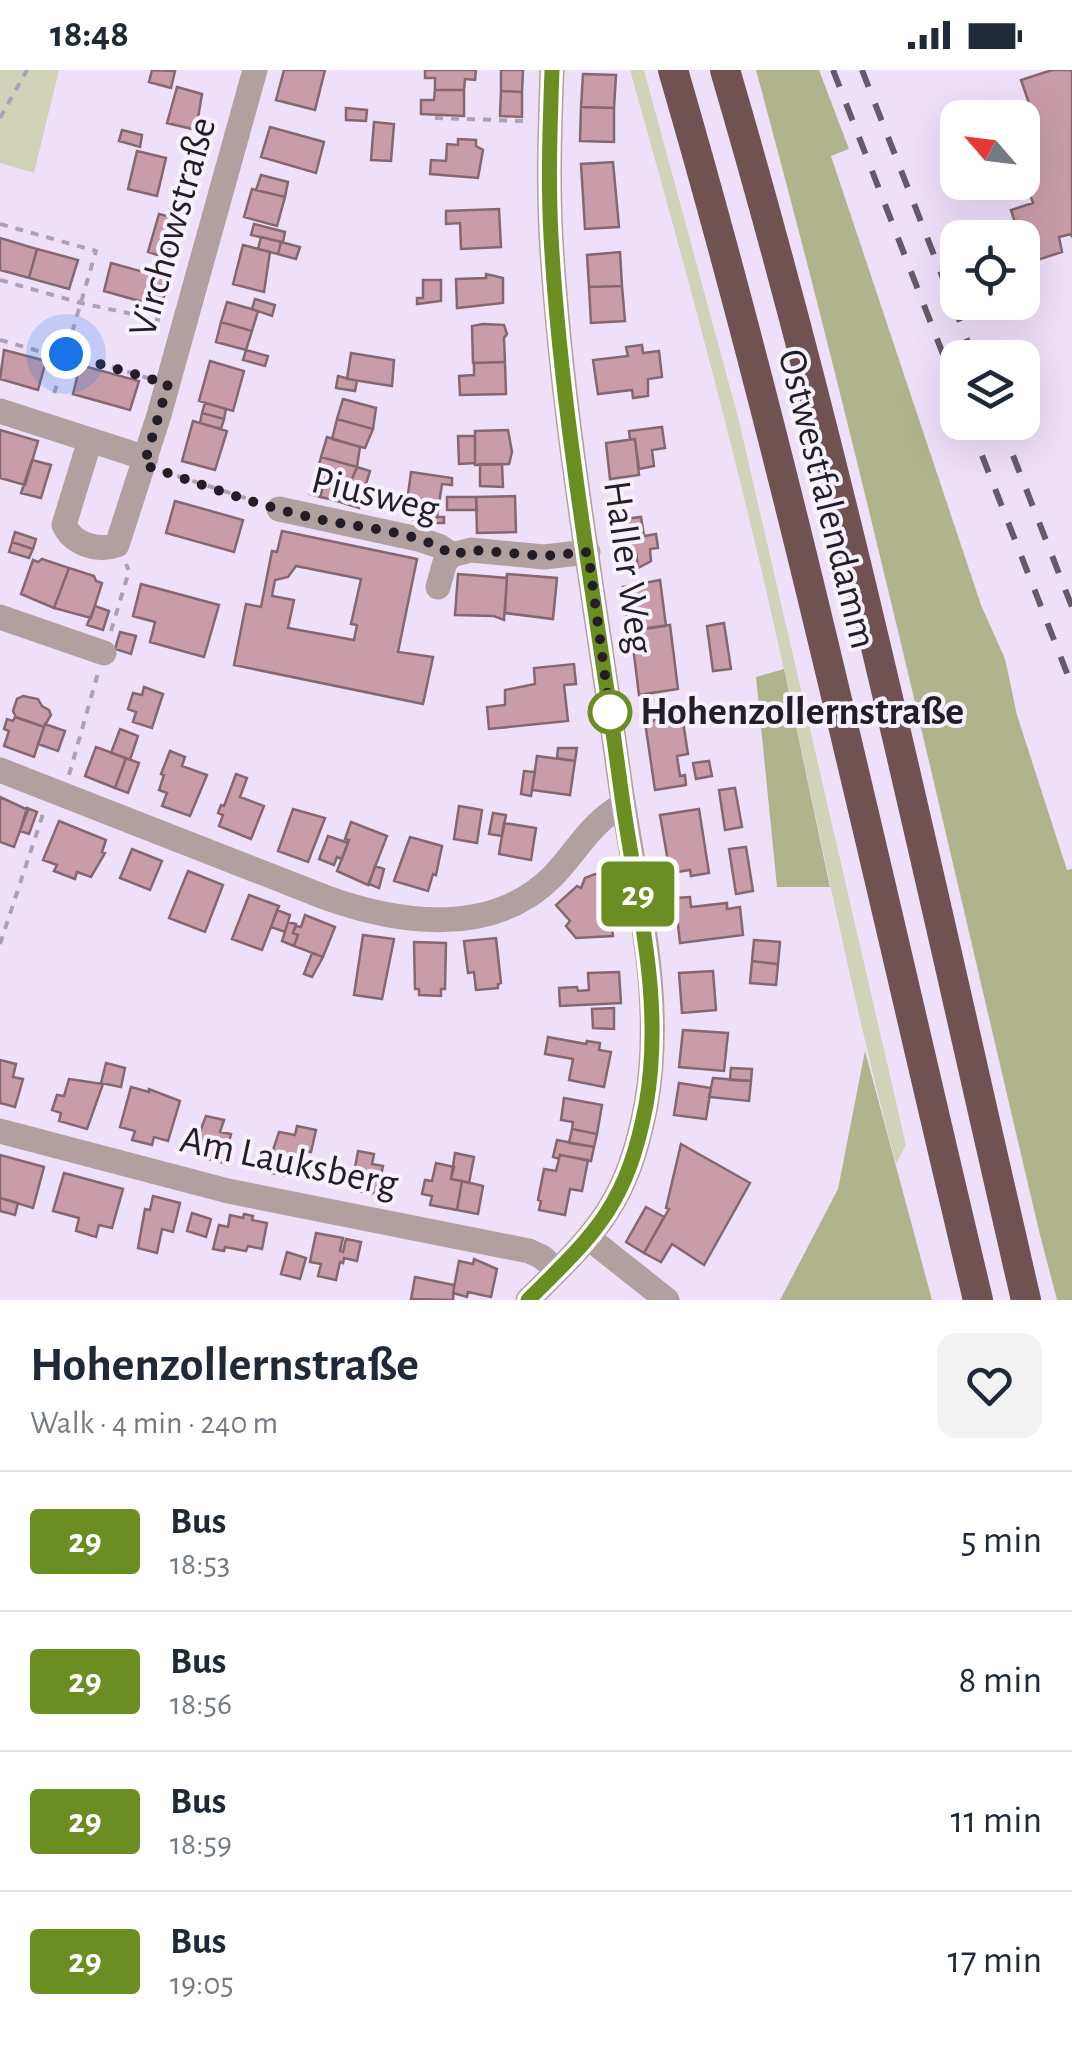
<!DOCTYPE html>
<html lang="en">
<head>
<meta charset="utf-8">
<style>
	:root { --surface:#fff; --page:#f2f2f3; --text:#1f2937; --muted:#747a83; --line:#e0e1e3 }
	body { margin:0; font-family:"Alegreya Sans",sans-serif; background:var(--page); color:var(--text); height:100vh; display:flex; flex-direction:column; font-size:38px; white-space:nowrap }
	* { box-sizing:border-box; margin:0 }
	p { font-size:32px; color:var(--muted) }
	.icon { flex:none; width:55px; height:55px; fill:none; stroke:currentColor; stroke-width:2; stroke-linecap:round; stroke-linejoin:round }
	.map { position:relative; height:1230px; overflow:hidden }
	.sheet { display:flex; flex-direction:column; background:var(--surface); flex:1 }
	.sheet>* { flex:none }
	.badge { padding:0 20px; border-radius:8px; font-size:35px; line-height:65px }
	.needle { width:65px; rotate:298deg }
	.controls { position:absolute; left:940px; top:30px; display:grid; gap:20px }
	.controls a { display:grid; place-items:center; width:100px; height:100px; border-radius:20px; background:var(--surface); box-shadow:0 10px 40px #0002; font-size:50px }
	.you { position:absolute; width:50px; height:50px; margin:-25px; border:8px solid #fff; border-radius:50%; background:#1a73e8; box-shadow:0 0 0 15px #1a73e833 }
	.map>.badge { position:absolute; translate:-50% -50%; box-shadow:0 0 0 5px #fff }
	.round { display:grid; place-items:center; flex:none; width:105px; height:105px; border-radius:20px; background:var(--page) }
	.overview { display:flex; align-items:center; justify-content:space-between; height:170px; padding:0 30px }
	h1 { font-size:48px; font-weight:700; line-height:75px }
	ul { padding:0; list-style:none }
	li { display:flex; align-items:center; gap:30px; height:140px; padding:0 30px; border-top:2px solid var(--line) }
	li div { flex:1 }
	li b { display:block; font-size:38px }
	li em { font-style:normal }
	li .badge { min-width:110px; font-weight:700; text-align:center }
	.status { display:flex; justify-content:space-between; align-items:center; height:70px; padding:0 50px; background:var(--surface); direction:ltr }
	.status svg { height:28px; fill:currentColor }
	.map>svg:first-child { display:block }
	.green { fill:#d0d3b8 }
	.forest { fill:#b0b48c }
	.building { fill:#c99ca9; stroke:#84676f; stroke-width:2.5; fill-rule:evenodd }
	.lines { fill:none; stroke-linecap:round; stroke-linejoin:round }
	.path { stroke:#ada1b6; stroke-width:4; stroke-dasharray:8 8; stroke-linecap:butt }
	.minor { stroke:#b0a1a0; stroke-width:25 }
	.highway { stroke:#6f5251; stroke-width:30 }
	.rail { stroke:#635b69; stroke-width:6; stroke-dasharray:18 18; stroke-linecap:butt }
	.line-casing { stroke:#fff; stroke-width:22 }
	.line { stroke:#6b8e23; stroke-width:15 }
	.walk { stroke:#221d26; stroke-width:10; stroke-dasharray:0 18 }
	.stop-dot { fill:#fff; stroke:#6b8e23; stroke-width:5 }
	.labels { text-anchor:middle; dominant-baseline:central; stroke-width:8; stroke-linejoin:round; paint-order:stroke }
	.street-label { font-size:40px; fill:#221d26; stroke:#f7f1fc }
	.stop-label { font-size:40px; font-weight:bold; fill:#221d26; stroke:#f7f1fc; text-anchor:start }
</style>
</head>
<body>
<div class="status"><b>18:48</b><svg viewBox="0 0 49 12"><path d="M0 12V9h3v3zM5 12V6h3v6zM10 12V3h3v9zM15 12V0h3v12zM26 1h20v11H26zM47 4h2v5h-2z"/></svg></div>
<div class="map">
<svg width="1072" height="1230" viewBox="0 0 1072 1230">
	<rect width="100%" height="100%" fill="#efe0fa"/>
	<path class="green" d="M 0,0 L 59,0 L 34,103 L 0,93 Z
		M 630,0 L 644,0 L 738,347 L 906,1075 L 896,1094 C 852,931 821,765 784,600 C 740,398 686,199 630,0 Z"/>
	<path class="forest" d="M 756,0 L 819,0 L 849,79 L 831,86 L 981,535 L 1005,589 L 1017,645 L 1067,800 L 1072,799 L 1072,1230 L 1057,1230 L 1040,1165 C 948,776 861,386 756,0 Z
		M 784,599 L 830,817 L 777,817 L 756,607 Z
		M 865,981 L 932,1230 L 780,1230 L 838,1119 Z"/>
	<path class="building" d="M 152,0 L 175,1 L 171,18 L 149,12 Z
		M 284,0 L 325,0 L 315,40 L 276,30 Z
		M 425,0 L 476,0 L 475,10 L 465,9 L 464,20 L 435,20 L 435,8 L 425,8 Z
		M 501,0 L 523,0 L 522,22 L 501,21 Z
		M 1052,0 L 1072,0 L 1072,167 L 1071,164 L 1059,167 L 1062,182 L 1028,193 L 1011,140 L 1033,133 L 1022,102 L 1022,48 L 1005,48 L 1004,44 L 1030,36 L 1021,10 Z
		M 583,4 L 616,5 L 614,38 L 581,37 Z
		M 177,17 L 202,24 L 196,60 L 167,53 Z
		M 435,20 L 464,20 L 464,46 L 421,44 L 421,30 L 434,30 Z
		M 501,21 L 522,22 L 522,47 L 500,46 Z
		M 581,37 L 614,38 L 614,72 L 580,71 Z
		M 346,38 L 367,40 L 366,51 L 346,50 Z
		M 374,52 L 394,54 L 391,91 L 371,90 Z
		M 270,57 L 324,72 L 316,103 L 261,87 Z
		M 122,60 L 142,65 L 140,77 L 119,71 Z
		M 458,69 L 476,70 L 476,76 L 483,80 L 478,108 L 430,104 L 431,90 L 446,91 L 447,74 L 458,75 Z
		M 137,81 L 166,88 L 157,126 L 128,119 Z
		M 613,92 L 619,157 L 585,159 L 581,94 Z
		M 261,105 L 288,112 L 285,127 L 256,120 Z
		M 252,119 L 285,127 L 277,156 L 244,147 Z
		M 499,139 L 501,177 L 461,179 L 460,153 L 446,154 L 446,141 Z
		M 159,144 L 178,149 L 167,188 L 148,182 Z
		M 254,154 L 285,162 L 283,172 L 251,165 Z
		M 261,167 L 281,172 L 278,184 L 258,179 Z
		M 0,168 L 37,179 L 29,208 L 0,200 Z
		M 281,172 L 300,177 L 296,189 L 278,184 Z
		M 243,175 L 270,182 L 264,222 L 233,214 Z
		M 37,179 L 78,190 L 69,219 L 29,208 Z
		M 620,182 L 622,216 L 589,217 L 587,185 Z
		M 111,193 L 169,209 L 161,237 L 104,221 Z
		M 486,204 L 503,208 L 503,233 L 457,238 L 456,209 L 486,208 Z
		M 423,210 L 441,210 L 441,231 L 417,234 L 417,228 L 423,228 Z
		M 622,216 L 625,251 L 591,253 L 589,217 Z
		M 255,229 L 275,235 L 272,246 L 252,239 Z
		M 227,232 L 258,241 L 252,261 L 221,252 Z
		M 221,252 L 252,261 L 246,280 L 216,272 Z
		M 483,254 L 504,255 L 507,264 L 504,268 L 505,292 L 473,293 L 472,256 Z
		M 642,275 L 643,283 L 659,281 L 662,307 L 648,309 L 648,326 L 633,328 L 632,320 L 598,324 L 593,290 L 628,286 L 626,277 Z
		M 4,280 L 46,291 L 38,320 L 0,309 Z
		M 246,280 L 268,286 L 265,296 L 243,290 Z
		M 351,283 L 394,290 L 392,316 L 347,309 Z
		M 210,291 L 244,301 L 233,341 L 199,331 Z
		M 505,292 L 506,324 L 460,325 L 459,306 L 474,305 L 474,293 Z
		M 80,295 L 139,311 L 130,340 L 73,324 Z
		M 338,306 L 357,311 L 355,321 L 336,318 Z
		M 343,329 L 376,338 L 373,359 L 337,349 Z
		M 205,333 L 226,339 L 224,349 L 202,343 Z
		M 202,343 L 224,349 L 221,359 L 200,353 Z
		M 337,349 L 373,359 L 365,378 L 332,369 Z
		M 193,351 L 227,361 L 215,400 L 182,391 Z
		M 662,357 L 665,378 L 652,380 L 654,396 L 639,399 L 635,369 L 630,369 L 629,361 Z
		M 0,360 L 38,371 L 25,415 L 0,408 Z
		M 508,360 L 512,382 L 509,394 L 475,395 L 475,361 Z
		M 458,366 L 475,366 L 475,393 L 459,394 Z
		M 327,367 L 360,377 L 357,397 L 321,387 Z
		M 635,369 L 639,405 L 610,409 L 606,373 Z
		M 321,387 L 357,397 L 349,416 L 316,406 Z
		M 32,390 L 51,395 L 41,428 L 21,423 Z
		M 480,394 L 502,394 L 503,417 L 480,416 Z
		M 357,397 L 370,401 L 364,420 L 349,416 Z
		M 411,402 L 452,408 L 452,415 L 442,414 L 437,447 L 444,447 L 444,453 L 426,453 L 405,447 Z
		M 316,406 L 325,409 L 320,427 L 310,424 Z
		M 325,409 L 335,412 L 330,429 L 320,427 Z
		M 335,412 L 345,415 L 340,432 L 330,429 Z
		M 345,415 L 354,418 L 349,435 L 340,432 Z
		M 354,418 L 364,420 L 359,438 L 349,435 Z
		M 515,426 L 516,462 L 477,463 L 476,427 Z
		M 447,427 L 476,427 L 477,440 L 447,440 Z
		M 175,431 L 243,450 L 234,482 L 166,463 Z
		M 641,447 L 644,466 L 656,464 L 658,478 L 650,479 L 651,491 L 638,498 L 636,481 L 619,483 L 616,450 Z
		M 282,461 L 417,489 L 398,582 L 433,587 L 423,634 L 234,595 L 246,534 L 261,537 L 272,481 L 277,482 ZM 296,496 L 361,509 L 351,554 L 357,555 L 354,570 L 288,558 L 294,530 L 272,526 L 275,510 L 288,507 Z
		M 15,462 L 36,469 L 33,479 L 12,472 Z
		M 12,472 L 33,479 L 29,488 L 9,482 Z
		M 42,489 L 69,498 L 54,538 L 21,524 L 33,490 L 38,492 Z
		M 69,498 L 94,506 L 96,511 L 102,513 L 91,548 L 54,538 Z
		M 458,504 L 507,508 L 504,550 L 494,546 L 455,545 Z
		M 507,504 L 557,508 L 553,549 L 505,543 Z
		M 660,510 L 666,556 L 629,561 L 623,517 Z
		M 141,514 L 219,535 L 204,587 L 150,572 L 155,552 L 133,546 Z
		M 95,536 L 109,541 L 103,560 L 87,555 Z
		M 724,553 L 731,599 L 713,601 L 707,556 Z
		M 670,555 L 678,619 L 639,625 L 631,560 Z
		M 120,562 L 136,566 L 131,584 L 115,579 Z
		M 574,594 L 576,614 L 564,615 L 568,651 L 489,659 L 487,637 L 505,635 L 505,620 L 535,614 L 534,598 Z
		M 144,617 L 163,624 L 152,658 L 133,652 L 136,642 L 128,639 L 133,623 L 142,625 Z
		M 23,626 L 38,629 L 42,636 L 49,640 L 51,645 L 44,657 L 16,647 L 13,641 L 17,629 Z
		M 682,645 L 688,684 L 677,686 L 680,706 L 685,705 L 686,715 L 655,720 L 645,652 Z
		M 15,647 L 44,657 L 34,687 L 4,676 L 9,661 L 4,659 L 7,649 L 13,651 Z
		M 45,654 L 65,661 L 58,681 L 38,674 Z
		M 120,659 L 138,666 L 130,690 L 111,683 Z
		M 96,677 L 126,688 L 115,718 L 85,706 Z
		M 558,678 L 577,678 L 575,691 L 557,688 Z
		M 170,681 L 185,687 L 182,696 L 207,705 L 190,746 L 162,736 L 167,723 L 159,720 L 164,705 L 161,704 Z
		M 537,686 L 575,691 L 570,725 L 532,720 Z
		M 126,688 L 139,693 L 128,723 L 115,718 Z
		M 709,691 L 712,706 L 696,709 L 693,693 Z
		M 524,701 L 535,702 L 531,726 L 521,724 Z
		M 236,704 L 247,708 L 240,727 L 264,736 L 251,769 L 219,756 L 223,745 L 218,743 L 221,735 L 224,736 Z
		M 735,718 L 742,757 L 725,760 L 719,720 Z
		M 0,727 L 28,740 L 14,777 L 0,772 Z
		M 459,736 L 482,740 L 477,773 L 454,769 Z
		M 27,738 L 37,742 L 29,764 L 20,761 Z
		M 293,739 L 325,748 L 308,792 L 278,781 Z
		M 699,739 L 709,803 L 691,806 L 690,800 L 670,803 L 660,745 Z
		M 493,743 L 506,745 L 502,766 L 489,764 Z
		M 59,751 L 106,770 L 102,782 L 105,783 L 91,807 L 77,802 L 75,809 L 54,801 L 57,795 L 43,790 Z
		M 351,752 L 387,766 L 368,815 L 337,801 L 349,770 L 345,769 Z
		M 504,753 L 536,758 L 531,790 L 499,784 Z
		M 328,766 L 348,773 L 342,789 L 337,787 L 334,795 L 319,789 Z
		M 410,767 L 442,776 L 436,805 L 433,804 L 428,821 L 394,811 Z
		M 746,777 L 753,821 L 736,824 L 729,779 Z
		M 132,779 L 162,791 L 150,820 L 120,808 Z
		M 375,796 L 384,799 L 379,818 L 369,814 Z
		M 188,801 L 223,815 L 205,862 L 169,848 Z
		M 595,804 L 604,807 L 608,818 L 605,827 L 609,829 L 613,866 L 576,868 L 566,856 L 570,851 L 556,835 L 577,816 L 581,818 L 585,808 Z
		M 249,825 L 279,836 L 262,880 L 232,869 Z
		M 690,827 L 691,837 L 727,833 L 727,839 L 740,837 L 743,865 L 680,873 L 675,828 Z
		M 277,840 L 290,845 L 285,862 L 271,857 Z
		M 305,845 L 335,857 L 323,887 L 294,876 L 298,865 L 293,863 L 296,856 L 301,857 Z
		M 288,852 L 296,854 L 293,863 L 298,865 L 294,876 L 282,871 Z
		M 363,865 L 394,869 L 382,929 L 354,925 Z
		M 496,868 L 501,913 L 498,914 L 498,918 L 476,920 L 474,902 L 468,903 L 464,871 Z
		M 754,870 L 780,872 L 778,894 L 752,891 Z
		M 414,872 L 446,873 L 445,919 L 441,919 L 441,926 L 419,925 L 419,919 L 415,919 Z
		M 312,883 L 323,887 L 312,907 L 304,904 Z
		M 752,891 L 778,894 L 776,915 L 750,913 Z
		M 713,901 L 716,940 L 682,943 L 679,903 Z
		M 619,902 L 621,933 L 560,936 L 559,918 L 577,917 L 578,921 L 589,920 L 588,903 Z
		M 614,938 L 614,959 L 593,958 L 592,939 Z
		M 683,960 L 728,963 L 724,1001 L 679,997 Z
		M 548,967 L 586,974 L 587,971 L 600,973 L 599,980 L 611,982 L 604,1017 L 569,1010 L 573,989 L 545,984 Z
		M 0,990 L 16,994 L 13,1007 L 23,1009 L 15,1037 L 0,1033 Z
		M 106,993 L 125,998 L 121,1017 L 101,1013 Z
		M 731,998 L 752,999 L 751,1011 L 730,1010 Z
		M 713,1008 L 751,1011 L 749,1031 L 709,1027 Z
		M 69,1009 L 103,1014 L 87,1059 L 59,1051 L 61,1043 L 52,1040 L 57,1025 L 64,1026 Z
		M 679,1013 L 711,1018 L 706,1049 L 674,1045 Z
		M 131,1017 L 149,1022 L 149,1019 L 180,1031 L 168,1071 L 154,1067 L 152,1075 L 132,1070 L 135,1061 L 120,1057 Z
		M 564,1028 L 602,1035 L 597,1064 L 572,1059 L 573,1052 L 561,1050 Z
		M 206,1046 L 224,1050 L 220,1062 L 231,1064 L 224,1093 L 197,1086 L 200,1073 L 196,1072 Z
		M 297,1056 L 316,1060 L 311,1082 L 304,1081 L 299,1108 L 272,1103 L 275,1090 L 270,1089 L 279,1062 L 295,1065 Z
		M 572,1059 L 597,1064 L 594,1077 L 569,1073 Z
		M 557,1070 L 594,1077 L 591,1091 L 560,1085 L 559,1089 L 553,1087 Z
		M 681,1074 L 750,1113 L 704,1195 L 672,1174 L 661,1192 L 644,1183 L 669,1139 L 666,1138 Z
		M 358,1081 L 374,1084 L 372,1094 L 383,1096 L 377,1124 L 351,1120 Z
		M 455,1083 L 474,1087 L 469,1113 L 451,1109 Z
		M 0,1085 L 44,1097 L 33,1138 L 0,1128 Z
		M 560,1085 L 588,1090 L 582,1121 L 570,1119 L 565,1145 L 539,1140 L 541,1131 L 538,1130 L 544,1099 L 556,1101 Z
		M 436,1093 L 454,1097 L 451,1109 L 462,1111 L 457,1140 L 430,1135 L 432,1126 L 422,1124 L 425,1110 L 432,1111 Z
		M 64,1103 L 123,1119 L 112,1158 L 99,1155 L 96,1167 L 76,1161 L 79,1148 L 53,1141 Z
		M 462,1111 L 483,1116 L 478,1144 L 457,1140 Z
		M 153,1126 L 180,1133 L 173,1162 L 162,1159 L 157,1183 L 138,1178 L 145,1139 L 150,1140 Z
		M 0,1128 L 18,1133 L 15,1145 L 0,1141 Z
		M 646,1137 L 664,1147 L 644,1183 L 626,1172 Z
		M 192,1143 L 211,1149 L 206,1167 L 187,1161 Z
		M 244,1144 L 253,1146 L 252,1150 L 267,1153 L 262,1179 L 248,1176 L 246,1181 L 225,1177 L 224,1181 L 213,1179 L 219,1155 L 228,1157 L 230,1145 L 243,1148 Z
		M 316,1163 L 343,1168 L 340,1181 L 343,1182 L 346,1169 L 361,1172 L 357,1191 L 344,1188 L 343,1193 L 340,1192 L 336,1210 L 318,1206 L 321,1194 L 310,1192 Z
		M 287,1182 L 306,1188 L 300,1209 L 281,1204 Z
		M 474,1189 L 497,1199 L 491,1227 L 468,1222 L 467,1227 L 453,1223 L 459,1191 L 473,1194 Z
		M 415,1207 L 454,1215 L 453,1230 L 411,1229 Z"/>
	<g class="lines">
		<path class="path" d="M 0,48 L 27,0
			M 435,48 L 525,51
			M 0,154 L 96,181 L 52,331
			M 0,210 L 81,233 L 160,250
			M 0,270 L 63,288
			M 66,283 L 148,308
			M 162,401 L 258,432
			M 111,561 L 129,501 L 126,494
			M 69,705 L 98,603
			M 0,874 L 44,741"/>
		<path class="minor" d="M 0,341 L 146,388
			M 90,370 L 64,455 C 73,474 97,482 117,475 L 159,345 L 255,0
			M 279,439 L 418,469 L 439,476 L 452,485
			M 438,517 L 445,492 L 452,485 L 471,480 L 544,487 L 588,482
			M 0,547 L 104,583
			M 0,700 L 327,828 C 400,854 493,867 553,806 C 577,781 591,752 623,735
			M 0,1061 L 228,1121 L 529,1181 L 542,1187 L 557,1201
			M 590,1169 L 667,1230
			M 528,1230 C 597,1162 627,1134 646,1035 C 666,924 634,814 619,705 C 595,528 561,344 551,166 C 548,111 550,55 552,0"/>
		<path class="highway" d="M 673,0 C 791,405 880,819 978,1230
			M 725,0 C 844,405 931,819 1026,1230"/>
		<path class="rail" d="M 833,0 L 958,323
			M 862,0 L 974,288
			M 969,352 L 1072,616
			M 1000,352 L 1072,537"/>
	</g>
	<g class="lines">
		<defs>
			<path id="line" d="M 528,1230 C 597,1162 627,1134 646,1035 C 665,928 635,825 621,720 C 597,538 561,349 551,166 C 548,111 550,55 552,0"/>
		</defs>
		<use href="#line" class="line-casing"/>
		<use href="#line" class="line"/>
		<path class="walk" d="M 66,284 L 168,314 L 144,395 C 198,413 253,434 309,447 C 352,458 416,459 452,485 L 471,480 L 544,486 L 588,482 L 610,642"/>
	</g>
	<circle class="stop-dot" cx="610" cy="642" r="20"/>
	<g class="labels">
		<g class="street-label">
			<text transform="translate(173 157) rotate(-74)">Virchowstraße</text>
			<text transform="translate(375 425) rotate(14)">Piusweg</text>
			<text transform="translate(827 429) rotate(76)">Ostwestfalendamm</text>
			<text transform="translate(628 497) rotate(82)">Haller Weg</text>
			<text transform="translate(289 1092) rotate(12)">Am Lauksberg</text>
		</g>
		<g class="stop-label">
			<text x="640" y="642">Hohenzollernstraße</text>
		</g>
	</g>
</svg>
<div class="controls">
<a><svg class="needle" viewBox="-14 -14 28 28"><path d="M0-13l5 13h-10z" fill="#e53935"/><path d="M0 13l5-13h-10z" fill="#747a83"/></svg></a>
<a><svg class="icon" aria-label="locate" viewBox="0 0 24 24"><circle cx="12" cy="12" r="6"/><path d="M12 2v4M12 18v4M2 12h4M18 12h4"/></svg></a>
<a><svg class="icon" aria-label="layers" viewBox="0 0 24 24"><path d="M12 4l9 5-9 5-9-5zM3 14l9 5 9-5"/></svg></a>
</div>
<div class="you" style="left:66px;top:284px"></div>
<b class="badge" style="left:638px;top:824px;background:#6b8e23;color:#fff">29</b>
</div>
<section class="sheet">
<div class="overview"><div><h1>Hohenzollernstraße</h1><p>Walk · 4 min · 240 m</p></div><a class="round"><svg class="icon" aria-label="heart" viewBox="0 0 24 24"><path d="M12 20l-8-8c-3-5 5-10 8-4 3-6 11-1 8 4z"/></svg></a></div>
<ul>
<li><span class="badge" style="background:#6b8e23;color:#fff">29</span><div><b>Bus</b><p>18:53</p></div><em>5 min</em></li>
<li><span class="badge" style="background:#6b8e23;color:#fff">29</span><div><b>Bus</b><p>18:56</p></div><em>8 min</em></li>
<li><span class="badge" style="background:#6b8e23;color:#fff">29</span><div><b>Bus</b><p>18:59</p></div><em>11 min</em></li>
<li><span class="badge" style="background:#6b8e23;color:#fff">29</span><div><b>Bus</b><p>19:05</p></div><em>17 min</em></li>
</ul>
</section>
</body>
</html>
